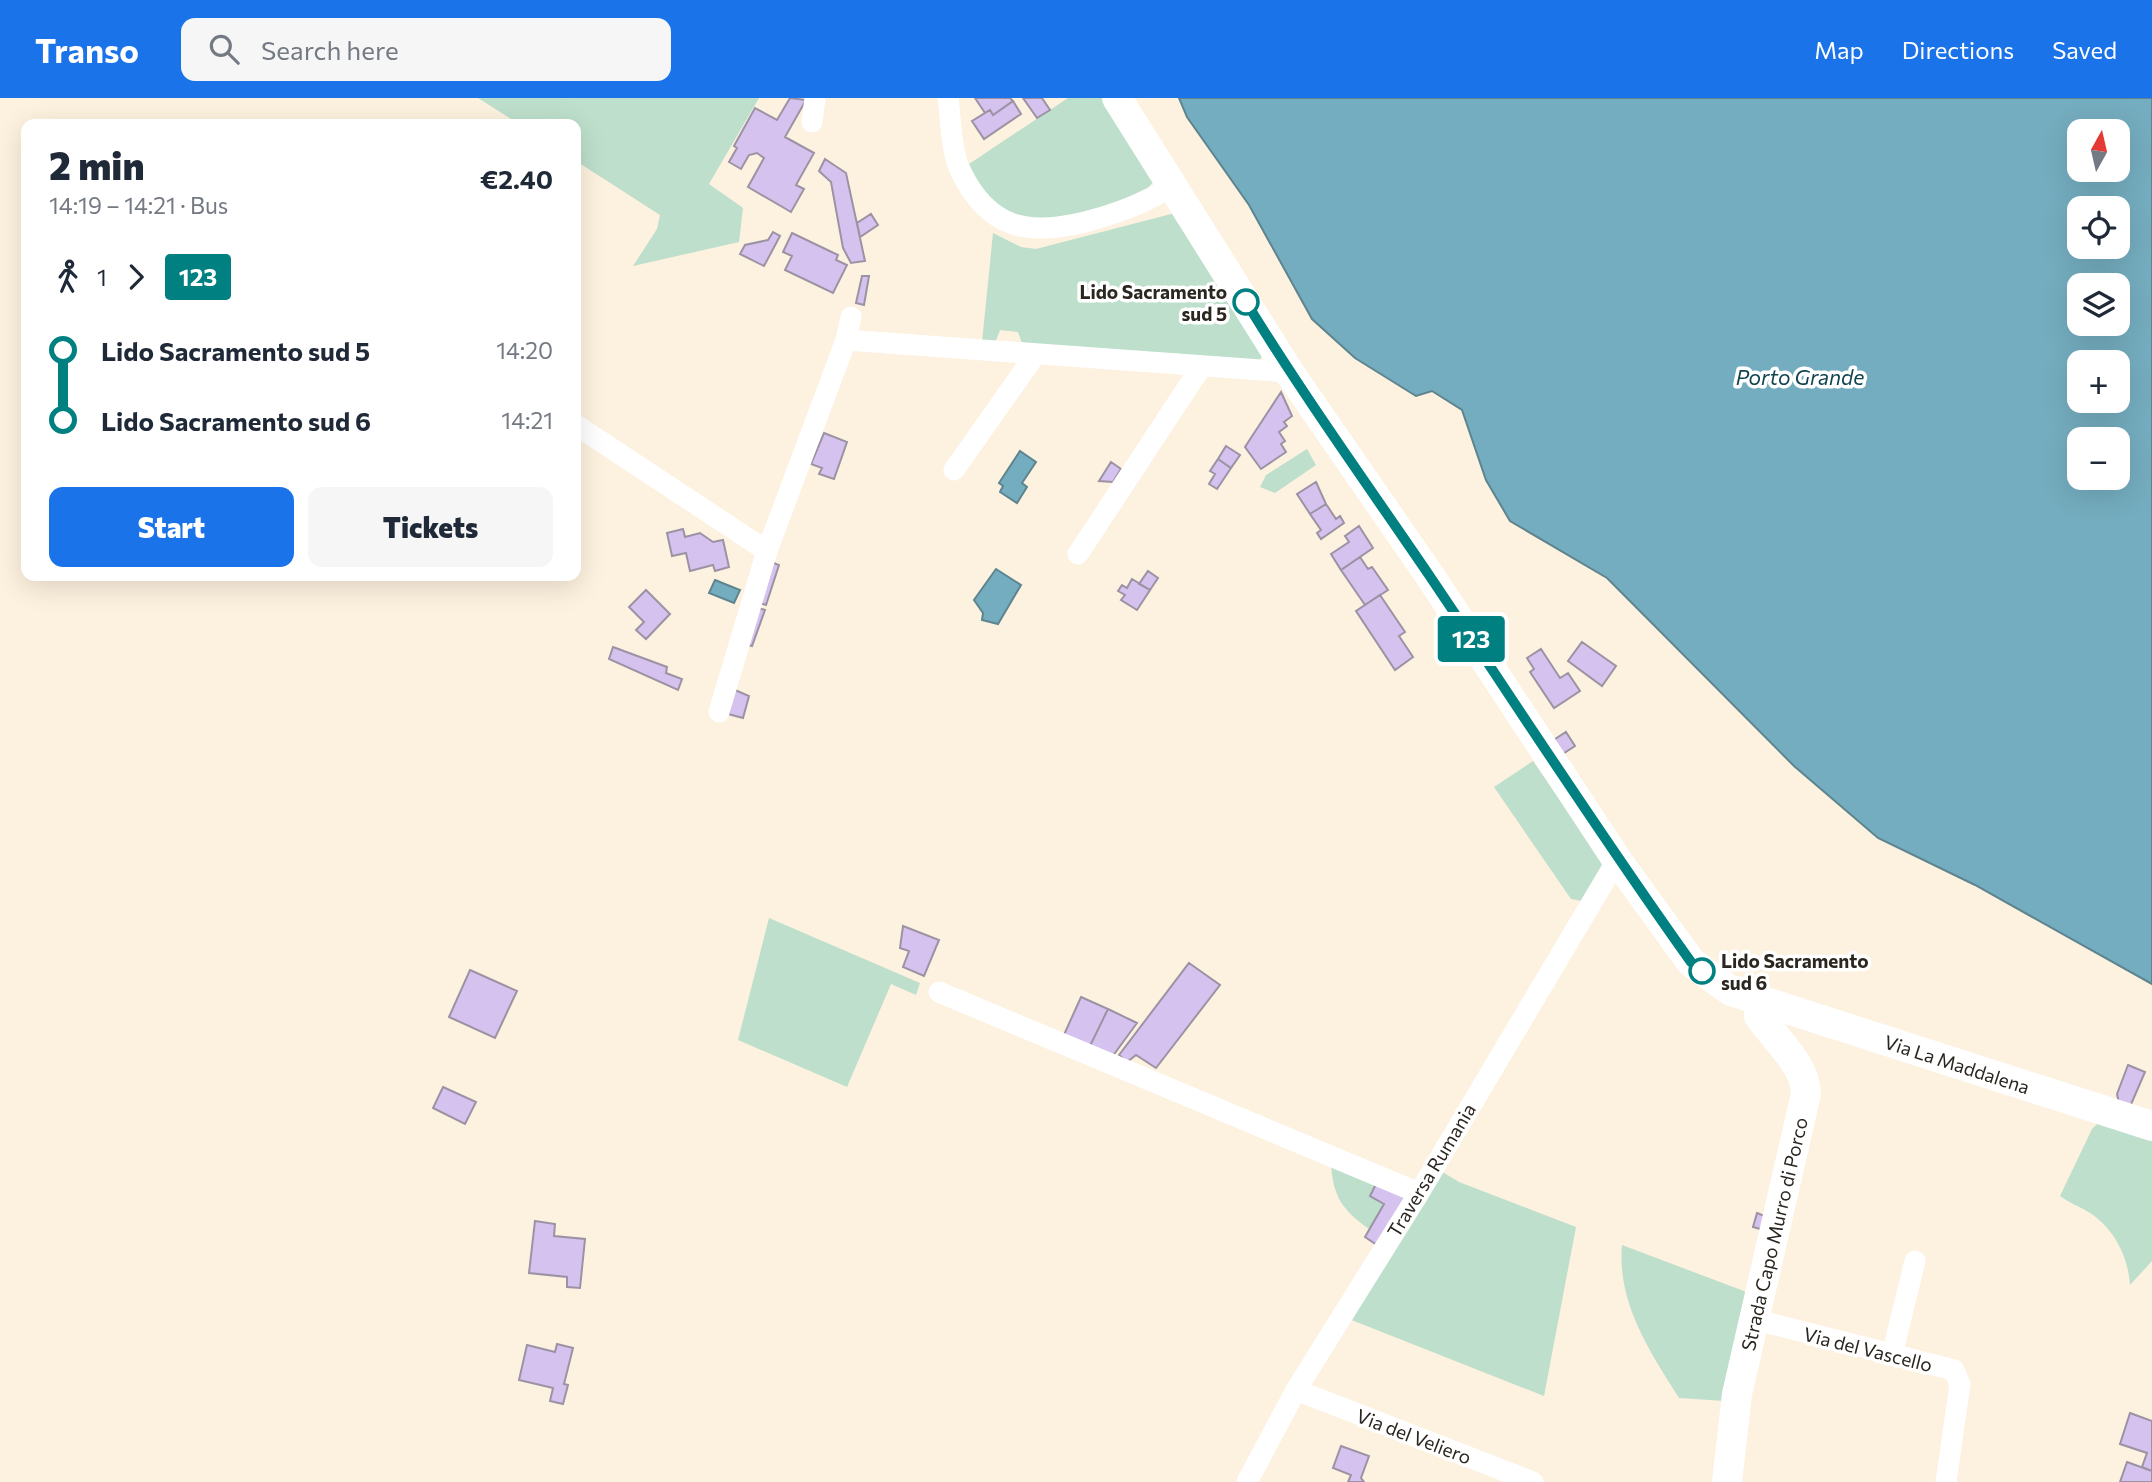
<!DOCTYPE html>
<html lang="en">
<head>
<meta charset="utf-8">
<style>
	:root { --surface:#fff; --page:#f6f6f7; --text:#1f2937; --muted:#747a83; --accent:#1a73e8 }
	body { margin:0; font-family:Commissioner,sans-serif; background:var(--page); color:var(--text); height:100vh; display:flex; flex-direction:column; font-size:26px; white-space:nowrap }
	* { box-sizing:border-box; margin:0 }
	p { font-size:23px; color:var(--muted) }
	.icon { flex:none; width:38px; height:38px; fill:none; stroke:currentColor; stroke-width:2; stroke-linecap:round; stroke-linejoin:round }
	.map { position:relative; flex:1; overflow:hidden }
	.sheet { position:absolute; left:21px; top:21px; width:560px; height:462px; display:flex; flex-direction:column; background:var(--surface); border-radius:14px; box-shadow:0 7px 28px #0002 }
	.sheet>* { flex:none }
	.badge { padding:0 14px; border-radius:5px; font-size:24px; line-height:46px }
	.needle { width:46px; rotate:8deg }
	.tools { position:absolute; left:2067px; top:21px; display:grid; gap:14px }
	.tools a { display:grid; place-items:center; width:63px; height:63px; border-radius:14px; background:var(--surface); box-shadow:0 7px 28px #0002; font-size:35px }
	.map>.badge { position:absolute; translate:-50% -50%; box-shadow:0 0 0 4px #fff }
	.legs { display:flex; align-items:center; gap:10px; height:77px; padding:0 28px; font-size:23px }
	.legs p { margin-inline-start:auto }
	.summary { display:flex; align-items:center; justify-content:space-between; height:119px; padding:0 28px }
	h1 { font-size:38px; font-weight:800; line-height:52px }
	.button { display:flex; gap:14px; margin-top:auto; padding:14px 28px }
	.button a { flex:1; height:80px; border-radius:14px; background:var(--accent); color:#fff; font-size:28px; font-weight:800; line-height:80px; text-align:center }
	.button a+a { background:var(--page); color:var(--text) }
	ul { padding:0 28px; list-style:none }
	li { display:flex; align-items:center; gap:24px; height:70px; font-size:26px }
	li i { display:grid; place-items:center; width:10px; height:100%; margin:0 9px; background:currentColor }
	li i::after { content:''; width:18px; height:18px; margin:-9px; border:5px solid; border-radius:50%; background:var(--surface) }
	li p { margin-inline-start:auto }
	li:first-child i { background:linear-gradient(#0000 50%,currentColor 0) }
	li:last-child i { background:linear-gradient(currentColor 50%,#0000 0) }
	header { display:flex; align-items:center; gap:42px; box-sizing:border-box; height:98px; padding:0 35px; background:var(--accent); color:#fff }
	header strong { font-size:33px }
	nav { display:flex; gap:38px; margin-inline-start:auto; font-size:24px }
	.search { width:490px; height:63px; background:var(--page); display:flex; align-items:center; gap:18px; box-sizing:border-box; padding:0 24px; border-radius:14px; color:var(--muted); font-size:26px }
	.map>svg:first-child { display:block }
	.green { fill:#bddfcb }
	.water { fill:#74adbf; stroke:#5e858f; stroke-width:2; fill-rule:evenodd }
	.building { fill:#d6c2ee; stroke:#9b93a4; stroke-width:2 }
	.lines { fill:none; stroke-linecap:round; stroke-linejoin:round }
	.street { stroke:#fff; stroke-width:21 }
	.secondary { stroke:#fff; stroke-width:30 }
	.line-1-casing { stroke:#fff; stroke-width:16 }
	.line-1 { stroke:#008080; stroke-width:10 }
	.stop-1-dot { fill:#fff; stroke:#008080; stroke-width:3.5 }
	.labels { text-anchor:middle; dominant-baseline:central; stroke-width:7; stroke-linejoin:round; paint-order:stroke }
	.stop-label { font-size:19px; font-weight:bold; fill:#2b2720; stroke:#fff; text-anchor:end }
	.street-label { font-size:19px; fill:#2b2720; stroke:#fff }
	.water-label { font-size:21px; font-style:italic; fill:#104451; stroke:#fff }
</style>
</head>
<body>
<header>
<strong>Transo</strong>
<div class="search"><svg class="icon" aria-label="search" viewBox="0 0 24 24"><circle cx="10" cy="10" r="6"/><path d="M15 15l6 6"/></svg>Search here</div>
<nav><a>Map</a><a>Directions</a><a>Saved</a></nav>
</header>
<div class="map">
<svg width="2152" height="1384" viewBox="0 0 2152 1384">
	<rect width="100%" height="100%" fill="#fdf1df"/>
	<path class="green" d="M 478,0 L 759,0 L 709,86 L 743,110 L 739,144 L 633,168 L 657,131 L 660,117 L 576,63 L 576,26 L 519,26 Z
		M 1068,0 L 1103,0 L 1157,80 L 1142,96 L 1044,127 L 1018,121 L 983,95 L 969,66 Z
		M 1175,115 L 1262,258 L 1258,265 L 1023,248 L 1018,234 L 1000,232 L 995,245 L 982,244 L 993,135 L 1021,149 L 1036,151 Z
		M 1307,351 L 1316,367 L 1275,395 L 1260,389 L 1266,377 Z
		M 1533,663 L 1601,761 L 1602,769 L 1582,803 L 1571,801 L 1494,689 Z
		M 769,820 L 920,885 L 916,897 L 891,886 L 847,989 L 738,942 Z
		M 2100,1023 L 2152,1039 L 2152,1163 L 2130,1187 C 2128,1156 2112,1127 2085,1112 C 2076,1107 2068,1104 2060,1098 L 2092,1031 Z
		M 1331,1063 L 1377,1084 L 1370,1098 L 1384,1106 L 1369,1131 C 1342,1112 1332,1097 1331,1063 Z
		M 1441,1073 L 1459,1084 L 1576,1129 L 1544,1298 L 1349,1221 Z
		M 1622,1147 L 1749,1195 L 1725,1303 L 1679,1300 C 1649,1252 1617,1205 1622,1147 Z"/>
	<path class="water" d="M 1179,0 L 2152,0 L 2152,886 L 1975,787 L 1878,740 L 1794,668 L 1607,480 L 1510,423 L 1486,382 L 1462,312 L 1432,293 L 1416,298 L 1355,260 L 1312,221 L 1249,107 L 1187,19 ZM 2118,33 L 2118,72 L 2079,72 L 2079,33 ZM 2118,110 L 2118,149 L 2079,149 L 2079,110 ZM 2118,187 L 2118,226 L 2079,226 L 2079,187 ZM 2118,264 L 2118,303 L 2079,303 L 2079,264 ZM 2118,341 L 2118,380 L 2079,380 L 2079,341 Z
		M 1020,353 L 1036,364 L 1022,385 L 1027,389 L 1017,405 L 1000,394 L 1003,388 L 999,385 Z
		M 996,471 L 1021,487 L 998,526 L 982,522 L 983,515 L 974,502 Z
		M 715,482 L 740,492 L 734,505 L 709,495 Z"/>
	<path class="building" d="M 790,0 L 806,2 L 785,39 L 814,55 L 796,87 L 804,91 L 791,114 L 748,89 L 764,60 L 757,55 L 749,57 L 741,71 L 729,64 L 737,50 L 734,48 L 755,10 L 777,22 Z
		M 975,0 L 1010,0 L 1013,3 L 993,17 L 990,12 L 985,15 Z
		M 1023,0 L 1042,0 L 1050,12 L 1037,20 Z
		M 1013,3 L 1021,16 L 984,41 L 972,23 L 990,12 L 993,17 Z
		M 825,61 L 846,75 L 865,163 L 851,165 L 843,150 L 831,84 L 819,73 Z
		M 871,116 L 878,127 L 860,139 L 857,125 Z
		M 773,134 L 780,138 L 764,168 L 740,156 L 745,147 L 768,142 Z
		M 792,135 L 838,157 L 836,162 L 847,167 L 833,195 L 785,172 L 792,158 L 783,154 Z
		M 862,178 L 869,178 L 864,207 L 856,205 Z
		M 1281,294 L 1292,318 L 1284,324 L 1287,328 L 1279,334 L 1285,343 L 1281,346 L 1286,354 L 1261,371 L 1245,349 Z
		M 824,335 L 847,344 L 834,381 L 819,376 L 822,370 L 811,366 Z
		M 1226,348 L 1240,357 L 1231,370 L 1218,361 Z
		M 1218,361 L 1231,370 L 1217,391 L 1209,386 L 1215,376 L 1210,373 Z
		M 1111,364 L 1121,371 L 1113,384 L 1099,383 Z
		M 1316,384 L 1326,406 L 1310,416 L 1297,396 Z
		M 1326,406 L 1336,421 L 1340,418 L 1344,425 L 1321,441 L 1317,435 L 1321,432 L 1310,416 Z
		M 1359,428 L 1373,450 L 1341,472 L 1331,456 L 1349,444 L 1345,438 Z
		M 683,431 L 685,439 L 700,435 L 713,444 L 723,442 L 729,469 L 715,473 L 713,467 L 690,473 L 686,455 L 672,458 L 667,435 Z
		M 1360,459 L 1368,471 L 1372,469 L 1388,492 L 1365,507 L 1341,472 Z
		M 771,464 L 779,467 L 766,507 L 757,504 Z
		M 1148,473 L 1158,480 L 1150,492 L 1139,486 Z
		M 1132,481 L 1150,492 L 1137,512 L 1121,502 L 1125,497 L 1118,493 L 1122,487 L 1127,490 Z
		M 646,492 L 670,516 L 646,541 L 636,532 L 644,524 L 629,509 Z
		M 1380,497 L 1405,534 L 1399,538 L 1413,559 L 1395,572 L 1356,513 Z
		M 755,509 L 765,512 L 752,548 L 744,546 Z
		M 1582,544 L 1616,568 L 1602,588 L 1568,563 Z
		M 613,549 L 667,569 L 666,575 L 682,581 L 678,592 L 609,561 Z
		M 1541,551 L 1560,580 L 1568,575 L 1580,593 L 1554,610 L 1530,574 L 1534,571 L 1527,560 Z
		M 735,592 L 749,598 L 743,620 L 728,616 Z
		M 1566,634 L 1575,648 L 1561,657 L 1552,643 Z
		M 903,828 L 939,842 L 924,878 L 903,869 L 909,853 L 900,850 Z
		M 1189,865 L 1220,887 L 1156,970 L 1136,957 L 1127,964 L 1119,957 Z
		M 470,872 L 517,893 L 495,940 L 449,919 Z
		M 1081,899 L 1108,911 L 1089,950 L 1063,939 Z
		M 1108,911 L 1137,925 L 1112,959 L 1089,950 Z
		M 2128,967 L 2145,974 L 2129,1011 L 2119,1005 L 2117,996 Z
		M 443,989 L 476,1004 L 465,1026 L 433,1010 Z
		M 1377,1084 L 1408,1099 L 1377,1147 L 1365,1139 L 1384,1106 L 1370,1098 Z
		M 1757,1115 L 1767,1119 L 1764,1132 L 1753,1129 Z
		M 535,1123 L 555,1126 L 554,1138 L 585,1141 L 580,1190 L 567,1189 L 567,1179 L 529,1175 Z
		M 557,1246 L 573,1250 L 564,1286 L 568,1287 L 563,1306 L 550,1303 L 553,1290 L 519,1282 L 527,1247 L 555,1254 Z
		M 2130,1315 L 2152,1323 L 2152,1373 L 2142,1369 L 2147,1355 L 2120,1346 Z
		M 1341,1348 L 1369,1358 L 1361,1380 L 1364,1384 L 1348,1384 L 1351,1377 L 1333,1370 Z
		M 2127,1364 L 2152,1373 L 2152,1384 L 2120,1384 Z"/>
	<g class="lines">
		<path class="street" d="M 948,0 C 951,22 951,54 961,74 C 989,131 1028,138 1085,124 C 1119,115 1145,105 1174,87
			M 812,24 L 815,0
			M 846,242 L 851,219
			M 576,327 L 767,453
			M 954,372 L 1035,257
			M 1078,456 L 1201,269
			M 719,614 L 767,453 L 846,242 L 1289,274
			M 939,894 L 1419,1095
			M 1753,1221 L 1954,1272 L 1960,1286 L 1946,1384
			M 1892,1257 L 1915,1163
			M 1296,1292 L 1533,1384
			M 1247,1384 L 1296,1292 L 1419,1095 L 1617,762"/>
		<path class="secondary" d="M 1117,0 L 1289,274 L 1430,478 L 1617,762 L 1691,864 L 1731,893 L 2152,1028
			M 1727,1384 L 1737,1296 L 1806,996 C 1805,965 1776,943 1759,918 L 1761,903"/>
	</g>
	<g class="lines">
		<defs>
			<path id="line-1" d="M 1246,204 C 1303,297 1367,386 1429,477 C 1516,606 1600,737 1691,864 L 1702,873"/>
		</defs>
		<use href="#line-1" class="line-1-casing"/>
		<use href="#line-1" class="line-1"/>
	</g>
	<g class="stop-1-dot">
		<circle cx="1246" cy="204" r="12"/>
		<circle cx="1702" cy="873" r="12"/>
	</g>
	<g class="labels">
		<g class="stop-label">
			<text x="1227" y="193">Lido Sacramento<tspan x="1227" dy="22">sud 5</tspan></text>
			<text x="1721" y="862" text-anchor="start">Lido Sacramento<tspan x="1721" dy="22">sud 6</tspan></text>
		</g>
		<g class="street-label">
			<text transform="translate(1957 966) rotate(18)">Via La Maddalena</text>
			<text transform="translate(1431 1072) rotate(-59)">Traversa Rumania</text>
			<text transform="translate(1774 1136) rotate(-77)">Strada Capo Murro di Porco</text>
			<text transform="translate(1868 1251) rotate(14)">Via del Vascello</text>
			<text transform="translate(1414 1338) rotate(21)">Via del Veliero</text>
		</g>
		<g class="water-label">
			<text x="1800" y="278">Porto Grande</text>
		</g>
	</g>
</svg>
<div class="tools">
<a><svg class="needle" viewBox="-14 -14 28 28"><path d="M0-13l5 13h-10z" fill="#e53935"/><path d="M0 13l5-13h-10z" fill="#747a83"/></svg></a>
<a><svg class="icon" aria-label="locate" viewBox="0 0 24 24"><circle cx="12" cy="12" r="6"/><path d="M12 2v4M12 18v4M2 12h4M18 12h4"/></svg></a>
<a><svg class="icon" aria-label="layers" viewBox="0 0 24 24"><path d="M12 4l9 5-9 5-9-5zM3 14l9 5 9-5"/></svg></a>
<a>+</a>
<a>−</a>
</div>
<b class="badge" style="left:1471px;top:541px;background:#008080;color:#fff">123</b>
<section class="sheet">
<div class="summary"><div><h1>2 min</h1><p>14:19 – 14:21 · Bus</p></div><b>€2.40</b></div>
<div class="legs"><svg class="icon" aria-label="walk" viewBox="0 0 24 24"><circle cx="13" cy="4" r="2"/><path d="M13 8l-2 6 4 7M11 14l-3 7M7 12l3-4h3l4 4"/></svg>1<svg class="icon" aria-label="forward" viewBox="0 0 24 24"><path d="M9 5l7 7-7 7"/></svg><b class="badge" style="background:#008080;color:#fff">123</b></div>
<ul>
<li><i style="color:#008080"></i><b>Lido Sacramento sud 5</b><p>14:20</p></li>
<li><i style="color:#008080"></i><b>Lido Sacramento sud 6</b><p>14:21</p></li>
</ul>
<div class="button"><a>Start</a><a>Tickets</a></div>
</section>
</div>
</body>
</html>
